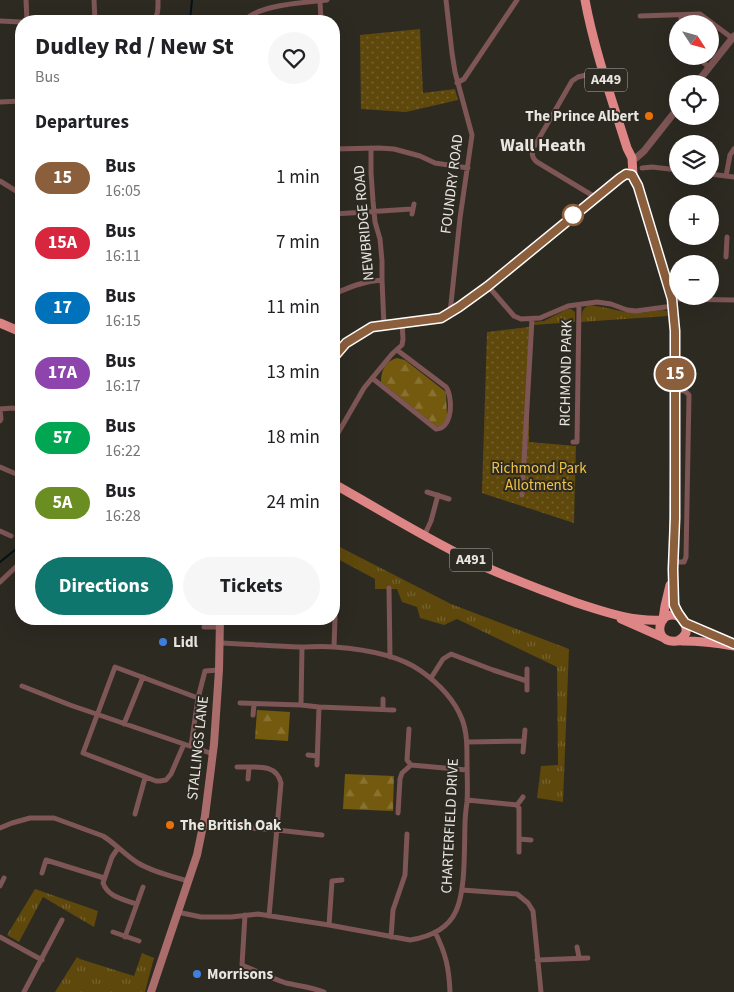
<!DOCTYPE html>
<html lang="en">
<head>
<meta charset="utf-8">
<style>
	:root { --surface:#fff; --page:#f6f6f6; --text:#202124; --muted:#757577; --accent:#0f766e }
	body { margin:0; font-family:"Source Sans 3",sans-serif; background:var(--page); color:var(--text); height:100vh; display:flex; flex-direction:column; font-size:19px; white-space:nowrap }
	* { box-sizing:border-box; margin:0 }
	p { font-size:16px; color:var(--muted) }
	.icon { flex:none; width:28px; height:28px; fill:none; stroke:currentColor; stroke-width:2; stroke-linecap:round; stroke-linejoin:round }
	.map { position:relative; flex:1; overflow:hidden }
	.details { position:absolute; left:15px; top:15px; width:325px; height:610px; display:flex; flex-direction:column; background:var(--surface); border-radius:20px; box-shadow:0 5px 20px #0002 }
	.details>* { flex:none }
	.badge { padding:0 10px; border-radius:16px; font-size:18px; line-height:32px }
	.needle { width:32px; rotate:126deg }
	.fabs { position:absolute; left:669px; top:15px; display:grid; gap:10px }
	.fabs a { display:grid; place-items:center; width:50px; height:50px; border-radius:50%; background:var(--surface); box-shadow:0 5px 20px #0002; font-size:25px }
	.map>.badge { position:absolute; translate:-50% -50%; box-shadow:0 0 0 2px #fff }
	h2 { padding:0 20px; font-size:19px; line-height:45px }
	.round { display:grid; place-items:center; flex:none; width:52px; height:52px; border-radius:26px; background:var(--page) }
	.overview { display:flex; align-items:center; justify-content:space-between; height:85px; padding:0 20px }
	h1 { font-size:24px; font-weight:700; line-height:38px }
	.primary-button { display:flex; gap:10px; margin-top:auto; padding:10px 20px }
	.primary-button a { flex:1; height:58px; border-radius:30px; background:var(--accent); color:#fff; font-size:20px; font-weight:700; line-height:58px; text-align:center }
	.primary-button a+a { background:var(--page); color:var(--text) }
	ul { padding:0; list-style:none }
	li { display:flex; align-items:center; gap:15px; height:65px; padding:0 20px }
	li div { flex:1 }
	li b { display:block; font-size:19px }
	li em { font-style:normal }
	li .badge { min-width:55px; font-weight:700; text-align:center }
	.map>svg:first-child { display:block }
	.grass { fill:url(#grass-tufts) }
	.forest { fill:url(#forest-firs) }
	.park { fill:url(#park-dots) }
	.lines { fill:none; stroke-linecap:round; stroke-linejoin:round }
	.stream { stroke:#041117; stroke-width:2 }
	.minor { stroke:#7d5655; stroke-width:5 }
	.tertiary { stroke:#7d5655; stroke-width:7 }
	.secondary { stroke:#aa6d6c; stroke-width:8 }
	.trunk { stroke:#de8686; stroke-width:9 }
	.line-casing { stroke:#fff; stroke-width:11 }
	.line { stroke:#8b5e3c; stroke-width:8 }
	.food-dot { fill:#e8710a; stroke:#2d2a22; stroke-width:2 }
	.stop-dot { fill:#fff; stroke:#8b5e3c; stroke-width:2.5 }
	.shop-dot { fill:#3f7fe0; stroke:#2d2a22; stroke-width:2 }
	.labels { text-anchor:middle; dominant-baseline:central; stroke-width:4; stroke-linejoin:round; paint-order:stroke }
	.shield { fill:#2d2a22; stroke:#b1aea8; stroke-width:1 }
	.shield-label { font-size:14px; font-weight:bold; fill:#e9e6e1 }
	.poi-label { font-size:15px; font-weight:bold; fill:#e9e6e1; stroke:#2d2a22; text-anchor:start }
	.street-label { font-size:15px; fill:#e9e6e1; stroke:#2d2a22 }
	.park-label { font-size:15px; fill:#f2c347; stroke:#2d2a22 }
	.quarter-label { font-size:18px; font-weight:bold; fill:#e9e6e1; stroke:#2d2a22 }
</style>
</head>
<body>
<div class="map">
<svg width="734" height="992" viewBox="0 0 734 992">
	<defs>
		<pattern id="grass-tufts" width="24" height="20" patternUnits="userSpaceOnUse" patternTransform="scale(1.25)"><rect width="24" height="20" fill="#5e480c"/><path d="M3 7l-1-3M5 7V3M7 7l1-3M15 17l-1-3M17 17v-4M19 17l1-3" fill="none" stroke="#75622f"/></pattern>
		<pattern id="forest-firs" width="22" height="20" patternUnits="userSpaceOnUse" patternTransform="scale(1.25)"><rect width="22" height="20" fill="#745a0e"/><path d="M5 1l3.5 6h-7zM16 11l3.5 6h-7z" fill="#887231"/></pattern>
		<pattern id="park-dots" width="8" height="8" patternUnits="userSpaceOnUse" patternTransform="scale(1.25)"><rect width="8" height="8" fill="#5e480c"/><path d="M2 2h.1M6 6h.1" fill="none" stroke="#75622f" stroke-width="1.8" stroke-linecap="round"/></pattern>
	</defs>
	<rect width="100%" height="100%" fill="#2d2a22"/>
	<path class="grass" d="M 590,305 L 607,308 L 625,312 L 640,313 L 662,310 L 667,311 L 668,316 L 581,322 C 582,314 581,308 590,305 Z
		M 567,309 L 571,309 L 575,312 L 575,322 L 533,325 L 533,322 L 544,321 Z
		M 334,544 L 451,604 L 569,649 L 563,802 L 537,798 L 541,766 L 558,765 L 557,667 L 457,619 L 444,625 L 420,618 L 417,607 L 402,602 L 397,589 L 375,589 L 375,579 L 334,557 Z
		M 35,889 L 98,911 L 94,927 L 43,897 L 19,942 L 7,935 Z
		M 142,953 L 154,958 L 145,992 L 55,992 L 77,957 L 80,959 L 134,976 Z"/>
	<path class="forest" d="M 397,358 L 405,360 L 446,392 L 447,416 L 446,422 L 440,427 L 436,426 L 381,382 C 381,371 385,361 397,358 Z
		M 257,710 L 290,712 L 288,741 L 255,739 Z
		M 345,774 L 394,776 L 393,811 L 343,809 Z"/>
	<path class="park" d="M 420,29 L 423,93 L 455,89 L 458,100 L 406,112 L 361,109 L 360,35 Z
		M 529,327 L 529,442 L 576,446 L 574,523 L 482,493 L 487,332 Z"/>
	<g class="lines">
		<path class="stream" d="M 190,21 L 192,0
			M 0,562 L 21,545"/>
		<path class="minor" d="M 26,0 L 27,21
			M 94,0 L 95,21
			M 446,0 L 452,53 L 455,72 L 472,135 L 460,218 L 450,313
			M 320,1 L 321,21
			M 681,15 L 681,24
			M 640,16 L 700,14 L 732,38
			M 0,21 L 21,22
			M 40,21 L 110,21
			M 151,21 C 159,17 158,8 158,0
			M 244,21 C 259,4 305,3 327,0
			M 695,56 L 709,67
			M 457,83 L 464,79 L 468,73 L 517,0
			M 0,102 L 21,101
			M 371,148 L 371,173 L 373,201 L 375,222 L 380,239 L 382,261 L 382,280 L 384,326
			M 334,149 L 379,148 L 394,149 L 420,156 L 435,163 L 468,168
			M 642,168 L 652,167 L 678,170
			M 710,174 L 734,177
			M 726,176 L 730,155 L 734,149
			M 0,181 L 21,194
			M 595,197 L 537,162 C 532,158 531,153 534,147 L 572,81 L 578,77 L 603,71
			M 334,214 L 412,209
			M 412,214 L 414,204
			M 726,257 L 727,237
			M 488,286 L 514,316 L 521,319 L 540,318 L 568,306 L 597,302 L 611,304 L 627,310 L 636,311 L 673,306
			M 334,294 C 350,287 364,281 382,280
			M 672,299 L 734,300
			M 372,378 L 436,429 C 453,429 453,397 446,387 L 397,350
			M 0,409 L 13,408 L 21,411
			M 0,409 L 1,419 L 0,421
			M 334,440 L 364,388 L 392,354 L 402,345 L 403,339 L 402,323
			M 573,442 L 577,442 L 579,305
			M 0,467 L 21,476
			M 427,492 L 449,499
			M 522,495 L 532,319
			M 0,531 L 11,536
			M 424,536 L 431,521 L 438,495
			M 673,562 L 684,562 L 686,557 L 689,395 L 685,391 L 675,390
			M 0,582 L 21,562
			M 389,588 L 390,657
			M 334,607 L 335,618 L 334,647
			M 204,627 L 220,627
			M 527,669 L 527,690
			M 431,678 L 443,659 L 451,654 L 493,670 L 527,681
			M 22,686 L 70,705 L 213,754
			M 198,698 L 205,671 L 219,670
			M 383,699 L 383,709
			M 240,703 L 301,705 L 302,647
			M 301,705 L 319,707 L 394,710
			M 253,715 L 254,704
			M 124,724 L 143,677
			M 467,742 L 524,741
			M 184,744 L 171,774 L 166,780 L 160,781 L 156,781 L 83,753 L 115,667 L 198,698 L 191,746
			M 523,752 L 525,730
			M 308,755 L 317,756
			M 317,765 L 319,707
			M 411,765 L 467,770
			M 237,767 C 254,768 276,762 281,783 L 269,916
			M 248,779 L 249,768
			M 467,800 L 517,805 L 519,808 L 519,852
			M 517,805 L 523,797
			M 398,813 L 400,779 L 402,773 L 411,765 L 407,760 L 409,729
			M 135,814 L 145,778
			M 222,826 L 277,830 L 322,835
			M 0,828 L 12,823 L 30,818 L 54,818 L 103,836 C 116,844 126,856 138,863 C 153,872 171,876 188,881
			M 519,839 L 531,840
			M 118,848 L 112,857 L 103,883 C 108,897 123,899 136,904
			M 42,873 L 46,860 L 104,878
			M 0,886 L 4,878
			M 462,890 L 517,894 L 528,903 L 533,911 L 541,992
			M 178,911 L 182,913 L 201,917 L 231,917 L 258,914 L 329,925 L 410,940 C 429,937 448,929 456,911 C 466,889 464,849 465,824 C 465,817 466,809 467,802 C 468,788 467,774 467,760 C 467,746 467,732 462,719 C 454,699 438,683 421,671 C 399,655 361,649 334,647 C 323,646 311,647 300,647 C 273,646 247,644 220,643
			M 245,915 L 242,965 C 256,971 271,978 286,983 C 299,986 311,987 324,992
			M 329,925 L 332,881 L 342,880
			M 113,932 L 139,941
			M 435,932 C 446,954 449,968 450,992
			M 0,937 L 42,960
			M 125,937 L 143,887
			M 391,937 L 393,910 L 405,875 L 407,834
			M 577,947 L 579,957
			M 537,960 L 588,958
			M 24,992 L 62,920"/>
		<path class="tertiary" d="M 696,84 L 734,36
			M 632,158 L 636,158 L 644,151 L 678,108"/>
		<path class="secondary" d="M 334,357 L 346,343 L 372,327 L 441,318 L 459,307 L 488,286 L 619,178 L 626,174 L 633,175
			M 151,992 L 197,855 L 205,816 L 214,744 L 219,670 L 220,619"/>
		<path class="trunk" d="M 585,0 C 594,49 612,100 627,148 L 632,158 L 633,175 L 638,186 L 672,299 L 673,306 L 675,331 L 675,422 L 673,594 L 676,609 L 685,623 L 686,628 L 686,633 L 683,637 L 679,640
			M 0,323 L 21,332
			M 334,484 C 384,512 433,543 485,567 C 515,580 546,592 577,603 C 605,612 633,622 663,620
			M 680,617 C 678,616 675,615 673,615 C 659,614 655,635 667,640 C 673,643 677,640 683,641 C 700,641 717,643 734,646
			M 621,619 L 664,638
			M 663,619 L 665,606 L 670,585
			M 685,623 L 731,642"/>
	</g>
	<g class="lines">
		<defs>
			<path id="line" d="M 334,357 L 346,343 L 372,327 L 441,318 L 459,307 L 488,286 L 620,178 L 626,174 L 632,175 L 638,186 L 672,299 L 675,331 L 675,518 L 673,569 L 674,605 L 678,613 L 685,623 L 734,644"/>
		</defs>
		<use href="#line" class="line-casing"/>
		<use href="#line" class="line"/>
	</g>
	<g class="food-dot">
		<circle cx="649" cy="116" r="5"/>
		<circle cx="170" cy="825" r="5"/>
	</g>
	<circle class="stop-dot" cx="573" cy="215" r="10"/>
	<g class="shop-dot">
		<circle cx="163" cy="642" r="5"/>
		<circle cx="197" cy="974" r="5"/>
	</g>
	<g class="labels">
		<g class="shield">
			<rect x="585" y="68.5" width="42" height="23" rx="4"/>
			<rect x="450" y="548.5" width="42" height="23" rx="4"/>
		</g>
		<g class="shield-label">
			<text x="606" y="80">A449</text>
			<text x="471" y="560">A491</text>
		</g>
		<g class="poi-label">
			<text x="639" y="116" text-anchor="end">The Prince Albert</text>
			<text x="173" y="642">Lidl</text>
			<text x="180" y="825">The British Oak</text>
			<text x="207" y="974">Morrisons</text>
		</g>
		<g class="street-label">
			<text transform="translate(452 184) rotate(-83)">FOUNDRY ROAD</text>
			<text transform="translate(364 223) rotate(-95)">NEWBRIDGE ROAD</text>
			<text transform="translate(566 373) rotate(-89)">RICHMOND PARK</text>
			<text transform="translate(198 748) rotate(-84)">STALLINGS LANE</text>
			<text transform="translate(450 826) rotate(-87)">CHARTERFIELD DRIVE</text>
		</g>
		<g class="park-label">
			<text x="539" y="468">Richmond Park<tspan x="539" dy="17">Allotments</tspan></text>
		</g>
		<g class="quarter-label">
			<text x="543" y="145">Wall Heath</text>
		</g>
	</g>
</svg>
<div class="fabs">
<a><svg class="needle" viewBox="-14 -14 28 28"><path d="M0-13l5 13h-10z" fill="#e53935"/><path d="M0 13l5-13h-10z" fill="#757577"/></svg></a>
<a><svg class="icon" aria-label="locate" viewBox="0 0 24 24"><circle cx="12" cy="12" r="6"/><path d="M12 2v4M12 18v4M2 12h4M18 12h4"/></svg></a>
<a><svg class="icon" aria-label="layers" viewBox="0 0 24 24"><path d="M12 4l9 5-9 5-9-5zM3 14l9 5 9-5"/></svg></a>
<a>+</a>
<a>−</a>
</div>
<b class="badge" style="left:675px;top:374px;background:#8b5e3c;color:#fff">15</b>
<section class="details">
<div class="overview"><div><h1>Dudley Rd / New St</h1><p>Bus</p></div><a class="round"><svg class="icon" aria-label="heart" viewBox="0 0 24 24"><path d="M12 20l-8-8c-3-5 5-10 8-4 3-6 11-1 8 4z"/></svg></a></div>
<h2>Departures</h2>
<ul>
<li><span class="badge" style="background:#8b5e3c;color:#fff">15</span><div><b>Bus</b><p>16:05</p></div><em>1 min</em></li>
<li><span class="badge" style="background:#d7263d;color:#fff">15A</span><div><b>Bus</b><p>16:11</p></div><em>7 min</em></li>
<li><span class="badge" style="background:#0072bc;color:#fff">17</span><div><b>Bus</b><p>16:15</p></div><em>11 min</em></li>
<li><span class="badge" style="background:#8e44ad;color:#fff">17A</span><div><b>Bus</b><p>16:17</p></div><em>13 min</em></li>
<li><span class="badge" style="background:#00a651;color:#fff">57</span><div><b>Bus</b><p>16:22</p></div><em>18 min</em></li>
<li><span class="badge" style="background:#6b8e23;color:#fff">5A</span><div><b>Bus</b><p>16:28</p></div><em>24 min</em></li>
</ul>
<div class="primary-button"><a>Directions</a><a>Tickets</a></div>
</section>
</div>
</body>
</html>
